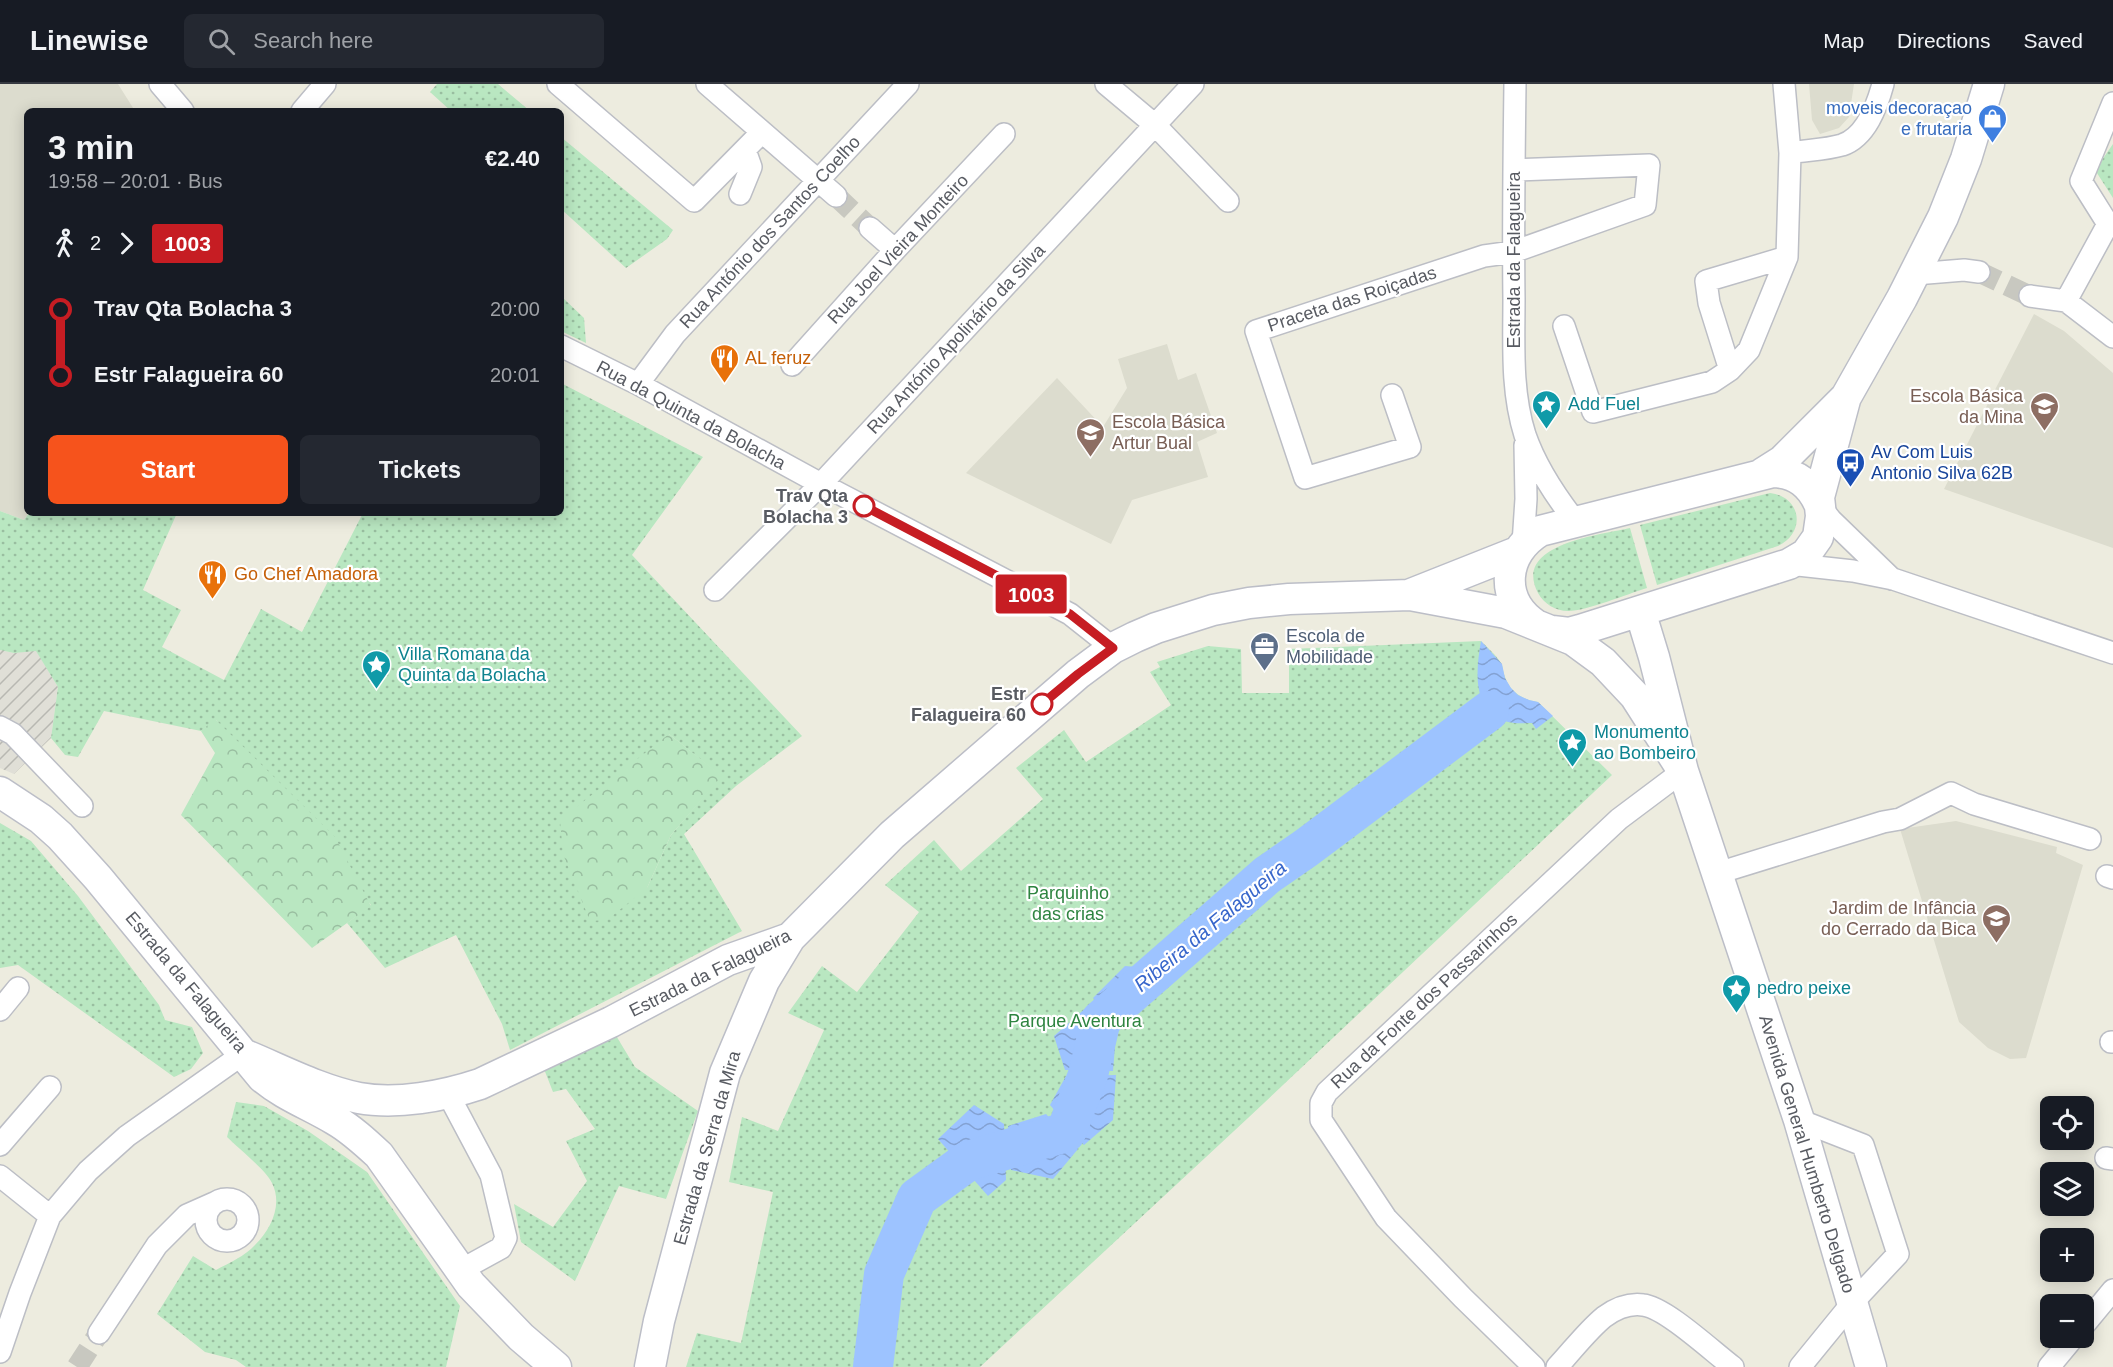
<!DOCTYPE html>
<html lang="en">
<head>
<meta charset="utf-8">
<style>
	:root { --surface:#171b24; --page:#242831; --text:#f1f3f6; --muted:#9ea1a6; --line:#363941; --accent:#f6531c }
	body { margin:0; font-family:Helvetica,sans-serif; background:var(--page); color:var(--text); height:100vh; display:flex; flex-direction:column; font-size:22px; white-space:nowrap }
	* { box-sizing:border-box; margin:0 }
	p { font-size:20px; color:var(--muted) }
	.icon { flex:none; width:33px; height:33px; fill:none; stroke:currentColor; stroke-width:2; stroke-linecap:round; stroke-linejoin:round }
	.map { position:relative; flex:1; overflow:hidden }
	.sheet { position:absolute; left:24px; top:24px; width:540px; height:408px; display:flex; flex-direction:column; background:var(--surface); border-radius:9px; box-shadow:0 3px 15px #0003 }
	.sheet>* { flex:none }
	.badge { padding:0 12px; border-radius:4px; font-size:21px; line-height:39px }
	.fabs { position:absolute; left:2040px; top:1012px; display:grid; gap:12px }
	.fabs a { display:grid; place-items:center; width:54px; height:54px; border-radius:9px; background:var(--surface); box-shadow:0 3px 15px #0003; font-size:30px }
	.map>.badge { position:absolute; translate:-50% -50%; box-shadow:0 0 0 3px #fff }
	.legs { display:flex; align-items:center; gap:9px; height:66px; padding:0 24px; font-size:20px }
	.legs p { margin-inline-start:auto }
	.head { display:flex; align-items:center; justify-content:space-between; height:102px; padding:0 24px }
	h1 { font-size:33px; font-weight:700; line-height:45px }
	.action { display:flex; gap:12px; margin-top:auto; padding:12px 24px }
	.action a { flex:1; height:69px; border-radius:9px; background:var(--accent); color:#fff; font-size:24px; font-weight:700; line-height:69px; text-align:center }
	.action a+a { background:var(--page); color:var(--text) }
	ul { padding:0 24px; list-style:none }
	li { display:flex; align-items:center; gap:21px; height:66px; font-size:22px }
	li i { display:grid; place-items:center; width:9px; height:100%; margin:0 8px; background:currentColor }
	li i::after { content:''; width:15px; height:15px; margin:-8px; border:4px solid; border-radius:50%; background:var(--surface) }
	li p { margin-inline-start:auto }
	li:first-child i { background:linear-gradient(#0000 50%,currentColor 0) }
	li:last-child i { background:linear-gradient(currentColor 50%,#0000 0) }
	header { display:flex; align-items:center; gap:36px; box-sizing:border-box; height:84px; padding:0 30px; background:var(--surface); border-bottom:2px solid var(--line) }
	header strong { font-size:28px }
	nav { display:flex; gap:33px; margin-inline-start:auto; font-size:21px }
	.search { width:420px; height:54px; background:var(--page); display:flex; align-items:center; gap:15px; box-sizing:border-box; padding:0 21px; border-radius:9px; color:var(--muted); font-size:22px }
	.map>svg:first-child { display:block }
	.industrial { fill:url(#industrial-furrows) }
	.education { fill:#dcdcce }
	.grass { fill:url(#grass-dots); fill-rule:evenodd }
	.forest { fill:url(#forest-crowns) }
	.water { fill:url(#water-waves) }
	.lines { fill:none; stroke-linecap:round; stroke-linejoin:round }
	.river { stroke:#9dc3ff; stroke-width:40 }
	.street-tunnel { stroke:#c8c8c0; stroke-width:21; stroke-dasharray:21 10; stroke-linecap:butt }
	.street-casing { stroke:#bcbec5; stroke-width:24 }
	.secondary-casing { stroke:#bcbec7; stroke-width:33 }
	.street { stroke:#fff; stroke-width:21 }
	.secondary { stroke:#fff; stroke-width:30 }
	.line-1-casing { stroke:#fff; stroke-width:14 }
	.line-1 { stroke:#c61d23; stroke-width:9 }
	.stop-1-dot { fill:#fff; stroke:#c61d23; stroke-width:3 }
	.labels { text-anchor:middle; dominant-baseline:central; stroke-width:4.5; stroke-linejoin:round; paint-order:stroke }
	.shop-label { font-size:18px; fill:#366cbe; stroke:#fff; text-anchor:end }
	.street-label { font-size:18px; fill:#585b62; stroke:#fff }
	.food-label { font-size:18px; fill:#c56008; stroke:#fff; text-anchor:start }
	.education-label { font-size:18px; fill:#785e54; stroke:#fff; text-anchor:end }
	.culture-label { font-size:18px; fill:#0d838f; stroke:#fff; text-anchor:start }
	.transit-label { font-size:18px; fill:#164399; stroke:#fff; text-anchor:start }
	.stop-label { font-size:18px; font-weight:bold; fill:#585b62; stroke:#fff; text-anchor:end }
	.service-label { font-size:18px; fill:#4e5e75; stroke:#fff; text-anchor:start }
	.park-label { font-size:18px; fill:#2e8440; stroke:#fff }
	.water-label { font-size:20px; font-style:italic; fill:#3766cb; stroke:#fff }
</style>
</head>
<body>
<header>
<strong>Linewise</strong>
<div class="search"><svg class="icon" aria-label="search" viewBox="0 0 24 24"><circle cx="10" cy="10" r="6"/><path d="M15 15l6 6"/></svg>Search here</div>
<nav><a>Map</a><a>Directions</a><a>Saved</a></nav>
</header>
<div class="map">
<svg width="2113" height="1283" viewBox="0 0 2113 1283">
	<defs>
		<pattern id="industrial-furrows" width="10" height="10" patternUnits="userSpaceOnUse" patternTransform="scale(1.5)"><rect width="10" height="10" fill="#e0dfd7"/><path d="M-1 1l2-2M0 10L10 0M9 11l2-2" fill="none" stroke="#b8b8b2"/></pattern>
		<pattern id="grass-dots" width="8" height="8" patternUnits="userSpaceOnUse" patternTransform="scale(1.5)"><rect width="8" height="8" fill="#b9e7c1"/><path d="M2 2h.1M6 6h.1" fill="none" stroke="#99bea0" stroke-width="1.8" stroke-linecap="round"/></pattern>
		<pattern id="forest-crowns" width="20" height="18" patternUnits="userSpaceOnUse" patternTransform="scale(1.5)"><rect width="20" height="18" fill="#b9e7c1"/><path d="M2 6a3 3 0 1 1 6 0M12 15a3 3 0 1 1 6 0" fill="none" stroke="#99bea0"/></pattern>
		<pattern id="water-waves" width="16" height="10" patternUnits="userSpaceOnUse" patternTransform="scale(1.5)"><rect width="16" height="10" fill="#9dc3ff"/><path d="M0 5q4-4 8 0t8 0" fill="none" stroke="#83a1d2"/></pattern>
	</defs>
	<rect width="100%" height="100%" fill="#edecdf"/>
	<path class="industrial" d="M 0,566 L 14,569 L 36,566 L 58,603 L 51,654 L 14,690 L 0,684 Z"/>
	<path class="education" d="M 0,0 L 118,0 L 135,27 L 27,27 L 27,429 L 29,429 L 24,436 L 0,427 Z
		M 1809,0 L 1854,0 L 1849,33 L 1839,44 L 1820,50 L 1812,36 Z
		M 2034,230 L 2064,247 L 2113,289 L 2113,464 L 1944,405 Z
		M 1167,260 L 1178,296 L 1196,289 L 1217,349 L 1197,358 L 1208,393 L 1132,416 L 1111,460 L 966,389 L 1057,294 L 1103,343 L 1127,304 L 1118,275 Z
		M 1956,737 L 2057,763 L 2056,769 L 2083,781 L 2026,974 L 2010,975 L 1988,964 L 1959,938 L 1900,745 Z"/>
	<path class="grass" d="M 437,0 L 498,0 L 530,27 L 451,27 L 430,8 Z
		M 561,53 L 673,146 L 667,155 L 626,184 L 561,125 Z
		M 2113,60 L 2113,114 L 2095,86 Z
		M 561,212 L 584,234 L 586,259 L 561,247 Z
		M 561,299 L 703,373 L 632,471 L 802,652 L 736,702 L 684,750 L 742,847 L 510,966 L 502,940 L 456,851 L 385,884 L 347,839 L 371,821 L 216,636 L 201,647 L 104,627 L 78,673 L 65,671 L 51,654 L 58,603 L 36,567 L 14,569 L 0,566 L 0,427 L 24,436 L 29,429 L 177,429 L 143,506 L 181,526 L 162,563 L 224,596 L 261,525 L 302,548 L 363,429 L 561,429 ZM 669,650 L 721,692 L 671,751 L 647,804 Z
		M 1770,409 C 1802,413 1806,449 1778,462 L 1657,501 L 1640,441 Z
		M 1630,444 L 1647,504 C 1627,510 1587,527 1568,527 C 1556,527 1544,520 1538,509 C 1512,460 1600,451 1630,444 Z
		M 1481,557 C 1488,564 1496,571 1501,579 C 1503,583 1503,589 1505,593 C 1510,608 1523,616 1538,618 L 1612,691 L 1248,1034 L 980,1283 L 686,1283 L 697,1249 L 741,1259 L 773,1108 L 729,1098 L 742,1033 L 778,1047 L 824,946 L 788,929 L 822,882 L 857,908 L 919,828 L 885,801 L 934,756 L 961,787 L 1043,715 L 1016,684 L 1064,646 L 1086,678 L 1171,621 L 1150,588 L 1160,583 L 1157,578 L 1208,562 L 1241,565 L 1242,609 L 1289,609 L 1289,565 Z
		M 0,739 L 31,757 L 78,812 L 159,921 L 165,936 L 192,943 L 203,969 L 191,985 L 174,993 L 18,881 L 0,884 Z
		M 612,945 L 635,983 L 698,1027 L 666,1115 L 619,1102 L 575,1197 L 521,1158 L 514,1120 L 553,1143 L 587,1097 L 566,1057 L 595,1045 L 566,1005 L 553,1008 L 544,985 Z
		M 236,1018 L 264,1022 L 308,1047 L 367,1088 L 460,1222 L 446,1283 L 246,1283 L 236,1276 L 205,1268 L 157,1230 L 193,1172 L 216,1186 C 229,1179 245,1172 255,1161 C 271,1145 283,1121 272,1099 C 266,1086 238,1064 227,1053 Z"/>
	<path class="forest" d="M 215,635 L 335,753 L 371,822 L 312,864 L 181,731 L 215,669 L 201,647 Z
		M 669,650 L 722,692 L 671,751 L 647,804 L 607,836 L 590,837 L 563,770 L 560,736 Z"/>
	<path class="water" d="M 1481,557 L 1502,580 L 1505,594 L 1511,604 L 1518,611 L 1529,616 L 1538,618 L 1553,632 L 1536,645 L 1532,639 C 1525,639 1516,640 1508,638 C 1471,628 1476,586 1481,557 Z
		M 1125,882 L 1138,883 L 1153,903 L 1151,912 L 1119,943 L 1093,914 Z
		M 1088,922 L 1116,950 L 1113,987 L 1065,986 L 1054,952 Z
		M 1116,991 L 1113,1036 L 1084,1061 L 1050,1021 L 1066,992 Z
		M 974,1021 L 1004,1040 L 1006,1096 L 988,1112 L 938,1055 Z
		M 1046,1030 L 1078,1065 L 1053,1095 L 1011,1086 L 1008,1042 Z"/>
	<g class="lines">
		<path class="river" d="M 873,1283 L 884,1190 L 917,1114 L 968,1077 L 1066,1048 L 1088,991 L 1101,936 L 1267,791 L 1306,764 L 1489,627"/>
		<path class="street-tunnel" d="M 836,112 L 870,144
			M 1979,188 L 2030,212
			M 77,1283 L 99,1249"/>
		<defs>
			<path id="street" d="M 160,0 L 183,27
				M 558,0 L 694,117 L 762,48
				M 707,0 L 836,112
				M 1106,0 L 1155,41 L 1228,117
				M 1515,0 C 1514,72 1513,143 1514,215 C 1514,260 1511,307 1525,351 C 1536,383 1554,410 1575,437
				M 2113,19 L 2081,97 L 2108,140 L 2066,217 L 2113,253
				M 302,27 L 325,0
				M 1790,69 C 1806,66 1825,66 1842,61 C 1866,53 1877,22 1883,0
				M 740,110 L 751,83 L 745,66
				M 870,144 L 895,166
				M 1915,190 L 1964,186 L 1979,188
				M 2030,212 L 2066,217
				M 1564,242 L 1593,328 L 1712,298 L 1730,286 L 1749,266 L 1787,173 L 1790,69 L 1784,0
				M 561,262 L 638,300 L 821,400 L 1070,530 L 1113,564
				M 792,281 L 895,166 L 1004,50
				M 1730,286 L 1709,219 L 1706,197 L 1787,173
				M 638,300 L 675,250 L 908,0
				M 1392,311 L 1410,363 L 1305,394 L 1256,247 L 1484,172 L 1513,168 L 1645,121 L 1649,81 L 1514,86
				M 1820,422 L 1831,436 L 1892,495
				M 1523,460 L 1526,415 L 1525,361
				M 1789,480 L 1853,487 L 1893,495 L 2113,569
				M 715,506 L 821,400 L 1193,0
				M 0,643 L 13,650 L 82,722
				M 1718,789 L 1883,738 L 1900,735 L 1951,709 L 1974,720 L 2090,755
				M 2107,792 L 2113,794
				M 0,926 L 18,904
				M 2111,958 L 2113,958
				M 448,1010 L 491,1091 L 506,1154 L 501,1164 L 461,1186
				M 1799,1036 L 1863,1061 L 1898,1170 L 1853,1218 L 1800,1283
				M 0,1061 L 50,1003
				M 2106,1074 L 2113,1075
				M 0,1092 L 50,1132
				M206 1136a21 21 0 1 1 42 0a21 21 0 1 1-42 0Z
				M 2084,1241 L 2113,1206
				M 99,1249 L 157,1161 L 187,1131 L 214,1119
				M 0,1268 L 20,1209 L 50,1132 L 88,1087 L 127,1052 L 243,970
				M 1534,1283 L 1463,1214 L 1386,1134 L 1321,1036 L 1321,1019 L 1327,1008 L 1619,735 L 1683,687
				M 1557,1283 C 1572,1267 1587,1247 1604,1233 C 1615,1225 1629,1219 1643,1221 C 1665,1223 1713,1268 1733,1283
				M 2049,1283 L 2073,1254"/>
			<path id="secondary" d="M 1763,389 L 1782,377 L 1846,313 L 1902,214 L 1943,133 L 1966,75 L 1989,0
				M 1411,510 L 1517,468
				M 1640,527 L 1654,573 L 1683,687 L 1799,1036 L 1871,1283
				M 1536,541 C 1498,516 1503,469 1540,447 L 1773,388 C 1796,389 1811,400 1820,422
				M 1552,547 L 1569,549 L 1580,546 L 1789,480 L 1806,470 L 1818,453 L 1821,432 L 1819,413 L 1845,316
				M 0,708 L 41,735 L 60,752 L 98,794 L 262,993 C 283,1011 310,1021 335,1036 C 351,1045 365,1058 379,1071 L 471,1201 L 521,1253 L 556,1283
				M 243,970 C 280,985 319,1006 359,1014 C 397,1021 444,1012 480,1000 L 611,938 L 728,876 L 790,854 L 892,751 L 1078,590 L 1113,564 L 1135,553 L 1156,544 L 1213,526 L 1249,519 L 1289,515 L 1410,511 L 1506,529 L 1573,556 L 1603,578 L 1635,612 L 1683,687
				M 650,1283 L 659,1237 L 725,989 L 764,897 L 790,854"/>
		</defs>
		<use href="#street" class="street-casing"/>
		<use href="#secondary" class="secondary-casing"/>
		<use href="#street" class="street"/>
		<use href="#secondary" class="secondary"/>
	</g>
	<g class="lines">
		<defs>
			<path id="line-1" d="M 864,422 L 1070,530 L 1113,564 L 1078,590 L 1042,620"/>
		</defs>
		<use href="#line-1" class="line-1-casing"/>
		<use href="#line-1" class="line-1"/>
	</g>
	<defs>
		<symbol id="shop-pin" viewBox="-11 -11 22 30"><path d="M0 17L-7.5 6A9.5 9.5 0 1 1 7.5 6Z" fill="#3f7fe0" stroke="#fff"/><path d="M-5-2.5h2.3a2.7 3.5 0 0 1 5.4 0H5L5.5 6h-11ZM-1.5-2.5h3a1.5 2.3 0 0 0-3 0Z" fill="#fff"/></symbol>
		<symbol id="restaurant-pin" viewBox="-11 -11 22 30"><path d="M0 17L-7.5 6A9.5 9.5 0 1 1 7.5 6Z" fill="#e8710a" stroke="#fff"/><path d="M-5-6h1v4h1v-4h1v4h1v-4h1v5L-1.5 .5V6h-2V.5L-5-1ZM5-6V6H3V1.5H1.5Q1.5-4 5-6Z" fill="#fff"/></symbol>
		<symbol id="sight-pin" viewBox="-11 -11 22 30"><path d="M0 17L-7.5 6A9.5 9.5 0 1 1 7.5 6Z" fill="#0f9aa8" stroke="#fff"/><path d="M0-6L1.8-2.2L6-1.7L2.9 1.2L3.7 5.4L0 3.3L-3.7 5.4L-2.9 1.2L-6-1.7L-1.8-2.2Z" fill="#fff"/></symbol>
		<symbol id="school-pin" viewBox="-11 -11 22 30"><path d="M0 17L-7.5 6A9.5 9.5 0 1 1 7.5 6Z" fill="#8d6e63" stroke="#fff"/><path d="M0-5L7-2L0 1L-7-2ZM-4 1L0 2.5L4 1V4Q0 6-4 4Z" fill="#fff"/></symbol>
		<symbol id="bus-pin" viewBox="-11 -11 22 30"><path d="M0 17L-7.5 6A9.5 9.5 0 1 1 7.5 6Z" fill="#1a4fb4" stroke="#fff"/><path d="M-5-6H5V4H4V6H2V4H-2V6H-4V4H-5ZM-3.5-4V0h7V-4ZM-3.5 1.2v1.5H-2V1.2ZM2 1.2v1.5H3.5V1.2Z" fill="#fff"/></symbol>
		<symbol id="office-pin" viewBox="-11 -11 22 30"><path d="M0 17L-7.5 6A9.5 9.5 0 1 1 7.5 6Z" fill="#5c6f8a" stroke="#fff"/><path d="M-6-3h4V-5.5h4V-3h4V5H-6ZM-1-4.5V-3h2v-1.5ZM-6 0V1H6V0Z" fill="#fff"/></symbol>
	</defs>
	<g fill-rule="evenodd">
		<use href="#shop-pin" x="1976" y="18" width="33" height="45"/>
		<use href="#restaurant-pin" x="708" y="258" width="33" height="45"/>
		<use href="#sight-pin" x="1530" y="304" width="33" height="45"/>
		<use href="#school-pin" x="2028" y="306" width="33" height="45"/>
		<use href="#school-pin" x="1074" y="332" width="33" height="45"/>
		<use href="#bus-pin" x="1834" y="362" width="33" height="45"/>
		<use href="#restaurant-pin" x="196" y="474" width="33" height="45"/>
		<use href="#office-pin" x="1248" y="546" width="33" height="45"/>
		<use href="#sight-pin" x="360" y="564" width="33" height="45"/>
		<use href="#sight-pin" x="1556" y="642" width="33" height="45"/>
		<use href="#school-pin" x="1980" y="818" width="33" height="45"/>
		<use href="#sight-pin" x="1720" y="888" width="33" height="45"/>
	</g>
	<g class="stop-1-dot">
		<circle cx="864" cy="422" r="10"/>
		<circle cx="1042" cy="620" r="10"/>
	</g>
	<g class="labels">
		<g class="shop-label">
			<text x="1972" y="24">moveis decoraçao<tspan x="1972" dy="21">e frutaria</tspan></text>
		</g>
		<g class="street-label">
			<text transform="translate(770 148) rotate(-47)">Rua António dos Santos Coelho</text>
			<text transform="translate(898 165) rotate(-47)">Rua Joel Vieira Monteiro</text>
			<text transform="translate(1514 176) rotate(-90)">Estrada da Falagueira</text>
			<text transform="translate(1352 215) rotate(-18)">Praceta das Roiçadas</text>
			<text transform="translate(956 255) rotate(-47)">Rua António Apolinário da Silva</text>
			<text transform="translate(691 331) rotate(28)">Rua da Quinta da Bolacha</text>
			<text transform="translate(710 889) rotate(-26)">Estrada da Falagueira</text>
			<text transform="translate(186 898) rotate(50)">Estrada da Falagueira</text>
			<text transform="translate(1424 917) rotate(-43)">Rua da Fonte dos Passarinhos</text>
			<text transform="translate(707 1064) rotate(-74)">Estrada da Serra da Mira</text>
			<text transform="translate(1807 1070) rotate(73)">Avenida General Humberto Delgado</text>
		</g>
		<g class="food-label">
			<text x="745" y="274">AL feruz</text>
			<text x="234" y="490">Go Chef Amadora</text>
		</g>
		<g class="education-label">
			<text x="2023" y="312">Escola Básica<tspan x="2023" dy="21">da Mina</tspan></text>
			<text x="1112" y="338" text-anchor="start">Escola Básica<tspan x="1112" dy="21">Artur Bual</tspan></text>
			<text x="1976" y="824">Jardim de Infância<tspan x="1976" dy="21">do Cerrado da Bica</tspan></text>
		</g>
		<g class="culture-label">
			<text x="1568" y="320">Add Fuel</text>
			<text x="398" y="570">Villa Romana da<tspan x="398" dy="21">Quinta da Bolacha</tspan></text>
			<text x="1594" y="648">Monumento<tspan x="1594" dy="21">ao Bombeiro</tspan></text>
			<text x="1757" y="904">pedro peixe</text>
		</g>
		<g class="transit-label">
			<text x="1871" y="368">Av Com Luis<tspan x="1871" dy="21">Antonio Silva 62B</tspan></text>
		</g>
		<g class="stop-label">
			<text x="848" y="412">Trav Qta<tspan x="848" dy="21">Bolacha 3</tspan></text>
			<text x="1026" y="610">Estr<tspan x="1026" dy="21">Falagueira 60</tspan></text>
		</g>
		<g class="service-label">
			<text x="1286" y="552">Escola de<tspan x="1286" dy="21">Mobilidade</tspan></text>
		</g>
		<g class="park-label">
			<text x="1068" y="809">Parquinho<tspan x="1068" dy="21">das crias</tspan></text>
			<text x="1075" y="937">Parque Aventura</text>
		</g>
		<g class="water-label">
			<text transform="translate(1210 842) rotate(-40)">Ribeira da Falagueira</text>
		</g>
	</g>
</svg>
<div class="fabs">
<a><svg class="icon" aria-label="locate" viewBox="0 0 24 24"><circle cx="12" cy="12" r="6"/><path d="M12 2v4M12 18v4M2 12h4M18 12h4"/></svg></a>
<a><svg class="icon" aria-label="layers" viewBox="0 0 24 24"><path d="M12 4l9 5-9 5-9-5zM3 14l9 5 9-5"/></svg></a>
<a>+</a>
<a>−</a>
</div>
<b class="badge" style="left:1031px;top:510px;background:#c61d23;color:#fff">1003</b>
<section class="sheet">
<div class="head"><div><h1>3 min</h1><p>19:58 – 20:01 · Bus</p></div><b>€2.40</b></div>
<div class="legs"><svg class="icon" aria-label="walk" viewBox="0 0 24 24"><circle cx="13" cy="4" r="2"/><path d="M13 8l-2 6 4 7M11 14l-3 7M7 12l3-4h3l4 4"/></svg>2<svg class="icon" aria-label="forward" viewBox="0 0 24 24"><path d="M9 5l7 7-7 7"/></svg><b class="badge" style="background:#c61d23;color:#fff">1003</b></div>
<ul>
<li><i style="color:#c61d23"></i><b>Trav Qta Bolacha 3</b><p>20:00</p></li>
<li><i style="color:#c61d23"></i><b>Estr Falagueira 60</b><p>20:01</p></li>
</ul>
<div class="action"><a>Start</a><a>Tickets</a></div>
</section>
</div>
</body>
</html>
